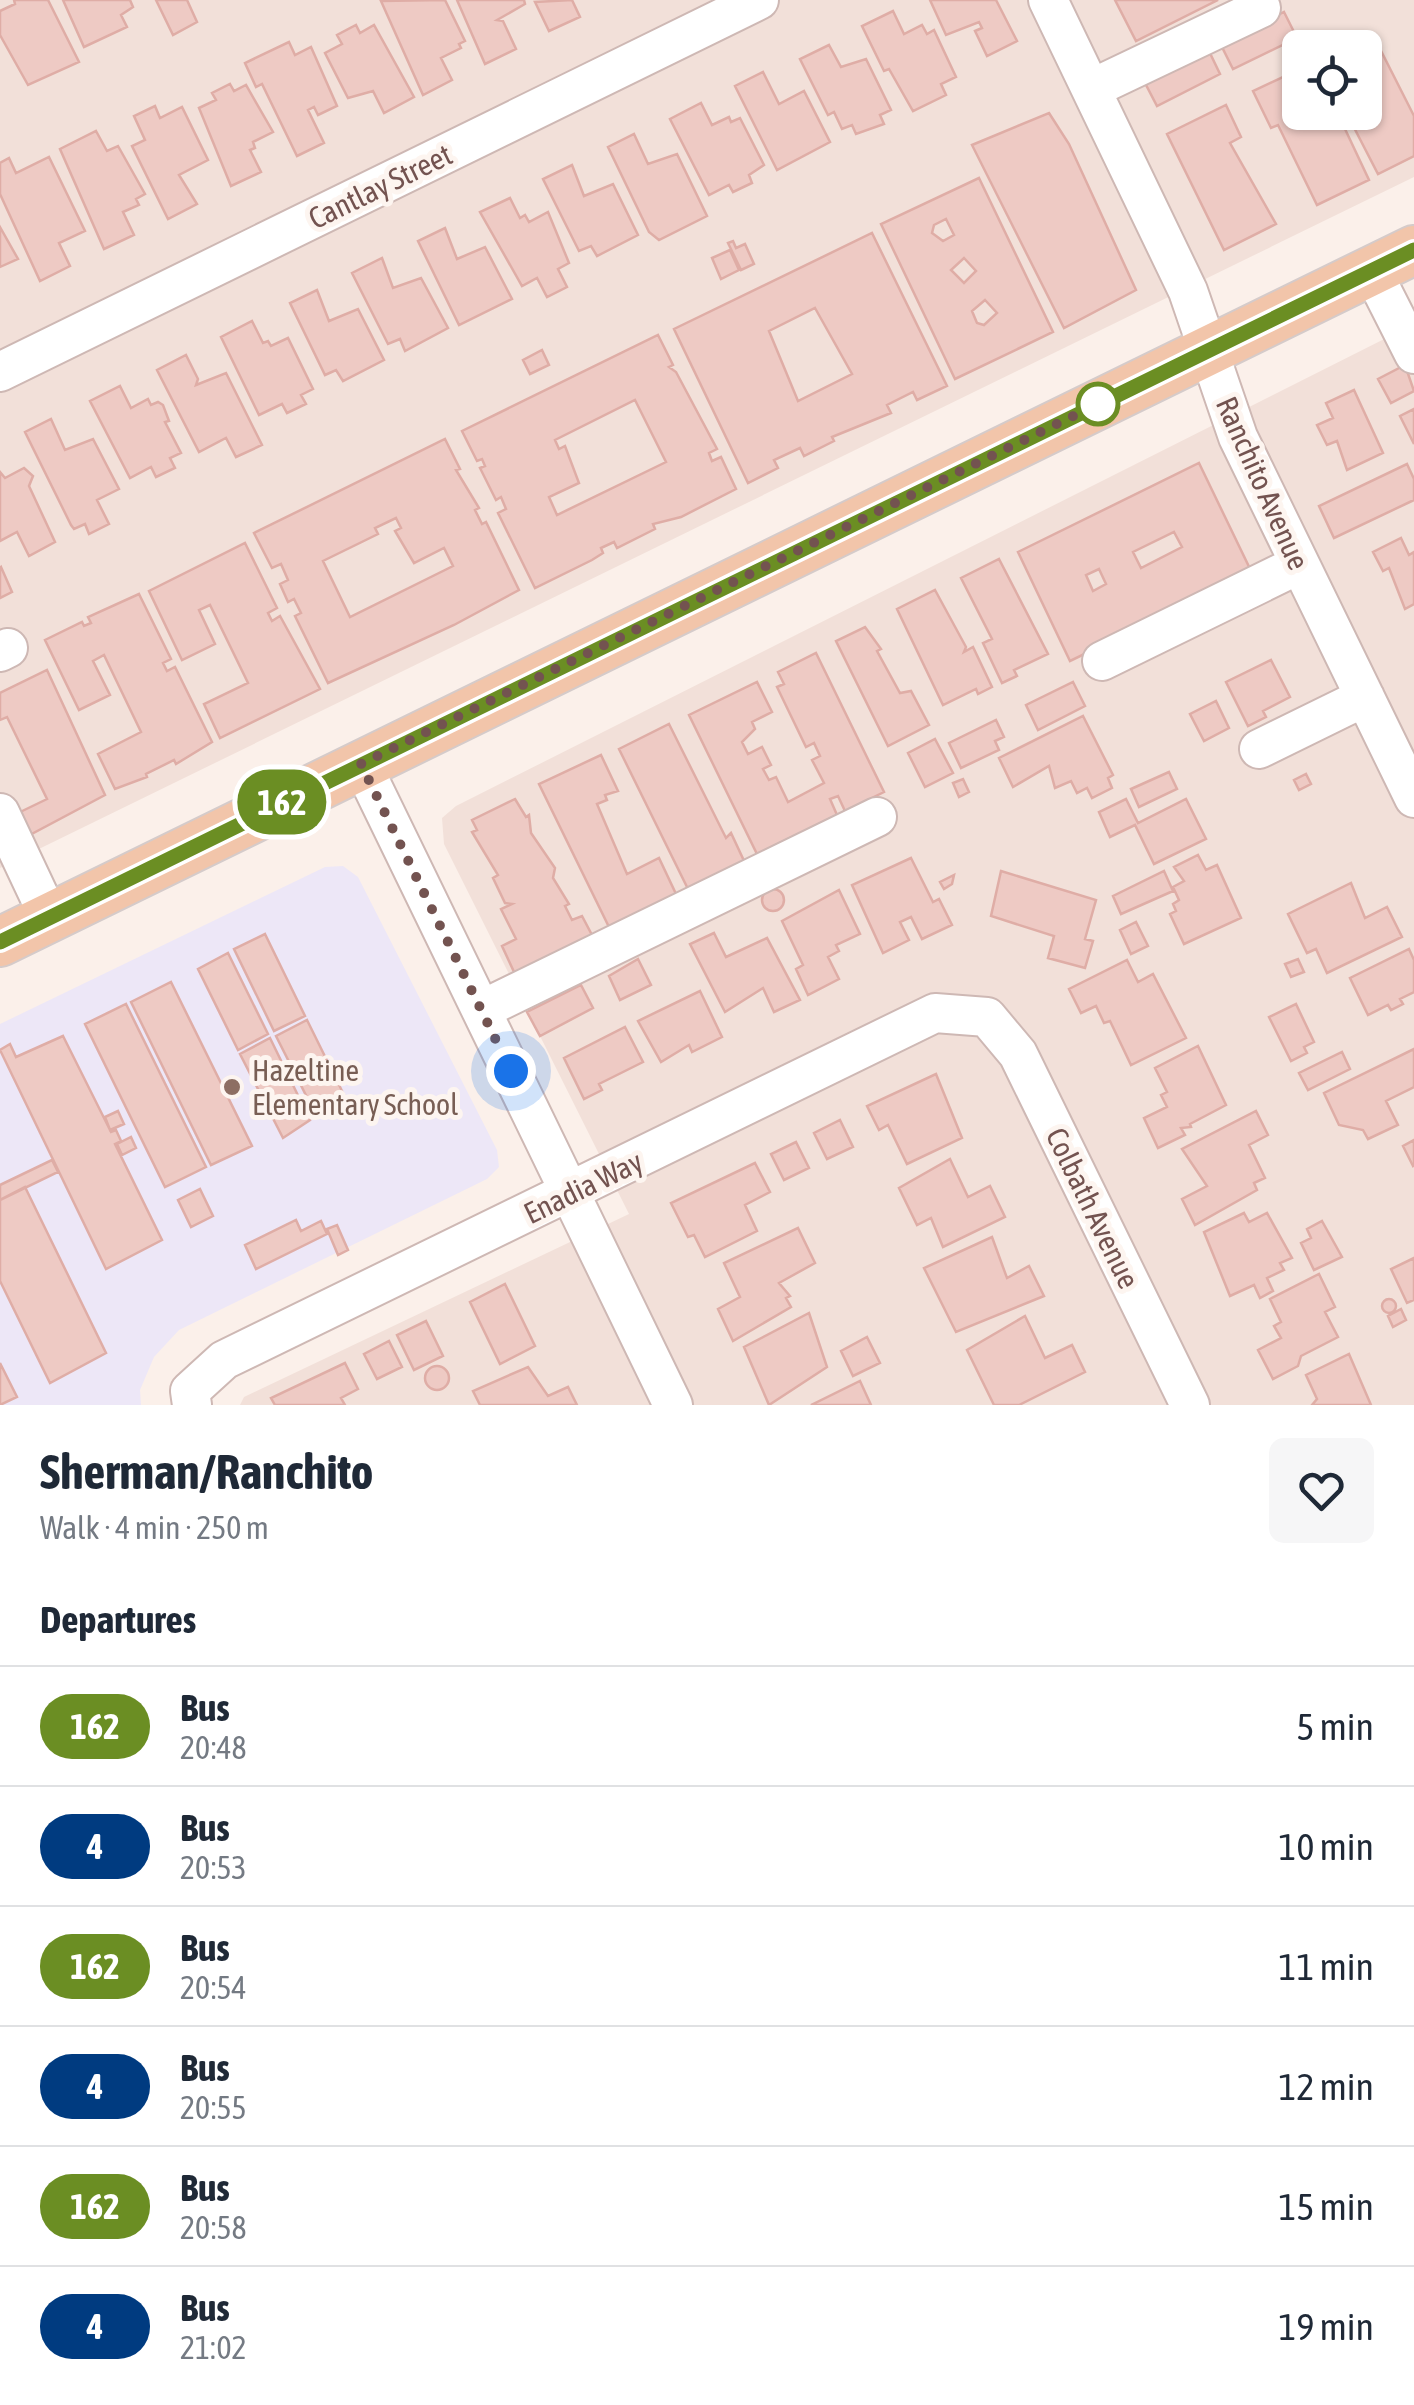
<!DOCTYPE html>
<html lang="en">
<head>
<meta charset="utf-8">
<style>
	:root { --surface:#fff; --page:#f6f6f7; --text:#1f2937; --muted:#747a83; --line:#e0e1e3 }
	body { margin:0; font-family:"Asap Condensed",sans-serif; background:var(--page); color:var(--text); height:100vh; display:flex; flex-direction:column; font-size:38px; white-space:nowrap }
	* { box-sizing:border-box; margin:0 }
	p { font-size:32px; color:var(--muted) }
	.icon { flex:none; width:55px; height:55px; fill:none; stroke:currentColor; stroke-width:2; stroke-linecap:round; stroke-linejoin:round }
	.map { position:relative; height:1405px; overflow:hidden }
	.panel { display:flex; flex-direction:column; background:var(--surface); flex:1 }
	.panel>* { flex:none }
	.badge { padding:0 20px; border-radius:32px; font-size:35px; line-height:65px }
	.fabs { position:absolute; left:1282px; top:30px; display:grid; gap:20px }
	.fabs a { display:grid; place-items:center; width:100px; height:100px; border-radius:15px; background:var(--surface); box-shadow:0 2px 8px #0004; font-size:50px }
	.you { position:absolute; width:50px; height:50px; margin:-25px; border:8px solid #fff; border-radius:50%; background:#1a73e8; box-shadow:0 0 0 15px #1a73e833 }
	.map>.badge { position:absolute; translate:-50% -50%; box-shadow:0 0 0 5px #fff }
	h2 { padding:0 40px; font-size:38px; line-height:90px }
	.round { display:grid; place-items:center; flex:none; width:105px; height:105px; border-radius:15px; background:var(--page) }
	.head { display:flex; align-items:center; justify-content:space-between; height:170px; padding:0 40px }
	h1 { font-size:48px; font-weight:700; line-height:75px }
	ul { padding:0; list-style:none }
	li { display:flex; align-items:center; gap:30px; height:120px; padding:0 40px; border-top:2px solid var(--line) }
	li div { flex:1 }
	li b { display:block; font-size:38px }
	li em { font-style:normal }
	li .badge { min-width:110px; font-weight:700; text-align:center }
	.map>svg:first-child { display:block }
	.residential { fill:#f2e0d9; fill-rule:evenodd }
	.education { fill:#ede7f7 }
	.building { fill:#eecac4; stroke:#dfada6; stroke-width:2.5; fill-rule:evenodd }
	.lines { fill:none; stroke-linecap:round; stroke-linejoin:round }
	.minor-casing { stroke:#ceb8b4; stroke-width:42 }
	.major-casing { stroke:#d5cbca; stroke-width:52 }
	.minor { stroke:#fff; stroke-width:38 }
	.major { stroke:#f2c5aa; stroke-width:48 }
	.line-casing { stroke:#fff; stroke-width:22 }
	.line { stroke:#6b8e23; stroke-width:15 }
	.walk { stroke:#735350; stroke-width:10; stroke-dasharray:0 18 }
	.stop-dot { fill:#fff; stroke:#6b8e23; stroke-width:5 }
	.education-dot { fill:#8d6e63; stroke:#fdf5f0; stroke-width:4 }
	.labels { text-anchor:middle; dominant-baseline:central; stroke-width:10; stroke-linejoin:round; paint-order:stroke }
	.street-label { font-size:30px; fill:#735350; stroke:#fdf5f0 }
	.education-label { font-size:30px; fill:#785e54; stroke:#fdf5f0; text-anchor:start }
</style>
</head>
<body>
<div class="map">
<svg width="1414" height="1405" viewBox="0 0 1414 1405">
	<rect width="100%" height="100%" fill="#fbf0ea"/>
	<path class="residential" d="M 0,0 L 1414,0 L 1414,177 L 0,868 ZM 1300,48 L 1365,48 L 1365,112 L 1300,112 Z
		M 1414,324 L 1414,1405 L 240,1405 L 244,1397 L 629,1214 L 444,844 L 442,818 L 456,806 Z"/>
	<path class="education" d="M 343,866 L 358,877 L 497,1150 L 499,1167 L 487,1179 L 179,1330 L 154,1357 L 140,1390 L 141,1405 L 0,1405 L 0,1024 L 325,867 Z"/>
	<path class="building" d="M 14,0 L 48,0 L 79,62 L 28,85 L 0,35 L 0,11 L 15,4 Z
		M 63,0 L 130,0 L 133,7 L 121,15 L 127,27 L 84,47 Z
		M 156,0 L 187,0 L 197,22 L 173,35 Z
		M 445,0 L 465,41 L 459,44 L 461,48 L 441,58 L 452,80 L 423,95 L 381,1 Z
		M 457,0 L 524,0 L 525,4 L 497,20 L 503,21 L 516,49 L 485,64 Z
		M 572,0 L 580,17 L 549,31 L 535,2 Z
		M 930,0 L 996,0 L 1017,41 L 987,56 L 975,31 L 982,28 L 979,22 L 946,35 Z
		M 1115,0 L 1218,0 L 1136,41 Z
		M 893,11 L 904,34 L 922,25 L 927,34 L 934,30 L 956,77 L 941,84 L 946,95 L 913,111 L 889,69 L 884,71 L 862,26 Z
		M 1284,12 L 1297,38 L 1233,69 L 1220,43 Z
		M 356,25 L 360,33 L 374,25 L 414,97 L 384,113 L 373,91 L 348,98 L 325,53 L 342,44 L 337,35 Z
		M 1373,35 L 1414,116 L 1414,156 L 1378,174 L 1346,112 L 1365,112 L 1365,48 L 1347,48 Z
		M 289,42 L 295,55 L 311,47 L 337,106 L 318,115 L 314,107 L 308,110 L 324,143 L 297,156 L 262,84 L 256,87 L 245,63 Z
		M 829,45 L 841,67 L 866,59 L 891,110 L 880,115 L 884,124 L 856,134 L 852,125 L 842,129 L 834,112 L 828,115 L 800,59 Z
		M 1208,49 L 1220,74 L 1157,106 L 1144,81 Z
		M 1300,69 L 1300,112 L 1337,112 L 1369,180 L 1317,205 L 1278,125 L 1271,128 L 1253,91 Z
		M 763,72 L 779,104 L 804,91 L 830,142 L 777,170 L 735,86 Z
		M 230,84 L 234,91 L 246,85 L 273,132 L 253,142 L 255,148 L 250,150 L 261,172 L 231,186 L 199,108 L 216,100 L 212,93 Z
		M 701,103 L 712,125 L 729,117 L 731,122 L 740,118 L 764,165 L 749,175 L 752,183 L 733,192 L 729,185 L 709,195 L 670,119 Z
		M 1226,105 L 1241,137 L 1230,143 L 1276,224 L 1224,250 L 1167,134 Z
		M 155,106 L 160,118 L 182,107 L 208,160 L 179,175 L 197,204 L 168,219 L 132,146 L 145,140 L 134,116 Z
		M 1049,113 L 1069,144 L 1136,290 L 1064,328 L 972,145 Z
		M 96,131 L 107,151 L 118,146 L 145,194 L 136,199 L 139,205 L 123,212 L 134,235 L 104,249 L 60,149 Z
		M 634,134 L 648,164 L 677,154 L 707,216 L 659,240 L 649,232 L 608,147 Z
		M 49,157 L 85,231 L 59,243 L 70,266 L 40,281 L 0,194 L 0,163 L 9,158 L 16,173 Z
		M 572,165 L 584,196 L 613,184 L 638,235 L 597,256 L 591,246 L 579,251 L 543,179 Z
		M 979,178 L 1053,332 L 955,379 L 881,224 ZM 946,219 L 954,235 L 943,241 L 932,233 L 934,225 ZM 964,258 L 976,271 L 964,283 L 951,270 ZM 985,300 L 997,313 L 984,325 L 977,323 L 972,311 Z
		M 510,198 L 520,218 L 525,215 L 529,222 L 548,212 L 569,263 L 558,269 L 567,287 L 547,297 L 537,278 L 522,286 L 480,212 Z
		M 0,227 L 18,259 L 0,267 Z
		M 445,228 L 457,259 L 485,247 L 512,299 L 459,325 L 418,241 Z
		M 872,233 L 947,386 L 917,400 L 913,392 L 887,405 L 891,413 L 832,437 L 834,441 L 804,456 L 800,448 L 774,460 L 778,468 L 748,483 L 674,329 ZM 815,308 L 852,374 L 798,401 L 769,331 Z
		M 733,241 L 736,248 L 745,244 L 754,264 L 741,270 L 728,243 Z
		M 730,250 L 739,270 L 721,279 L 712,258 Z
		M 382,258 L 393,288 L 421,278 L 448,328 L 405,351 L 400,339 L 388,344 L 352,273 Z
		M 317,290 L 329,321 L 358,309 L 384,360 L 343,381 L 336,370 L 325,375 L 290,303 Z
		M 252,321 L 263,343 L 268,341 L 271,346 L 288,338 L 313,389 L 301,395 L 306,404 L 287,413 L 282,404 L 259,415 L 221,337 Z
		M 658,335 L 673,365 L 669,367 L 676,372 L 717,449 L 709,453 L 712,461 L 721,457 L 736,489 L 681,517 L 653,524 L 655,529 L 617,548 L 614,542 L 601,548 L 603,553 L 592,560 L 535,588 L 498,513 L 506,509 L 501,497 L 496,500 L 480,468 L 485,466 L 482,459 L 477,461 L 462,431 ZM 635,400 L 666,462 L 557,515 L 549,497 L 579,483 L 565,446 L 559,449 L 555,440 Z
		M 542,350 L 549,365 L 530,374 L 523,360 Z
		M 186,355 L 198,379 L 196,385 L 226,373 L 262,445 L 236,457 L 226,438 L 199,452 L 157,370 Z
		M 1405,365 L 1414,391 L 1391,403 L 1378,379 Z
		M 120,386 L 131,408 L 148,399 L 151,405 L 158,402 L 163,405 L 169,421 L 165,422 L 181,453 L 170,458 L 175,468 L 156,477 L 151,467 L 130,478 L 90,401 Z
		M 1354,390 L 1383,453 L 1347,470 L 1337,441 L 1327,445 L 1317,425 L 1333,418 L 1326,403 Z
		M 1414,409 L 1414,444 L 1400,416 Z
		M 51,419 L 65,450 L 93,439 L 119,489 L 97,500 L 109,524 L 89,534 L 85,524 L 74,529 L 71,525 L 25,432 Z
		M 445,439 L 460,469 L 456,470 L 479,508 L 475,510 L 482,524 L 486,522 L 519,590 L 454,625 L 328,683 L 295,616 L 301,613 L 294,599 L 288,602 L 280,584 L 288,580 L 281,564 L 272,568 L 254,533 ZM 396,518 L 401,528 L 395,531 L 414,563 L 444,548 L 453,566 L 350,617 L 323,561 L 378,534 L 375,528 Z
		M 1199,463 L 1252,573 L 1070,661 L 1018,552 ZM 1174,532 L 1182,547 L 1141,568 L 1133,552 ZM 1099,569 L 1106,584 L 1093,591 L 1086,575 Z
		M 1407,464 L 1414,479 L 1414,500 L 1334,538 L 1319,506 Z
		M 24,468 L 33,476 L 29,486 L 55,542 L 29,556 L 17,532 L 0,541 L 0,472 L 5,478 Z
		M 1401,538 L 1409,555 L 1414,552 L 1414,604 L 1405,609 L 1389,568 L 1383,571 L 1373,552 Z
		M 245,543 L 277,608 L 268,613 L 272,621 L 280,616 L 320,689 L 220,738 L 204,704 L 248,683 L 210,605 L 199,610 L 215,644 L 182,660 L 149,591 Z
		M 999,559 L 1048,654 L 1014,670 L 1017,676 L 1002,683 L 983,643 L 992,639 L 961,578 Z
		M 1,567 L 12,592 L 0,598 L 0,568 Z
		M 935,590 L 966,647 L 964,652 L 973,647 L 992,687 L 978,694 L 976,689 L 943,705 L 897,609 Z
		M 139,594 L 171,659 L 163,663 L 167,671 L 175,667 L 212,742 L 176,764 L 174,760 L 146,774 L 147,777 L 115,789 L 98,754 L 141,732 L 104,655 L 93,661 L 110,695 L 79,710 L 45,640 L 82,622 L 84,626 L 91,623 L 88,617 Z
		M 865,627 L 881,649 L 877,651 L 900,693 L 911,691 L 929,725 L 888,746 L 836,641 Z
		M 816,653 L 884,792 L 845,811 L 838,796 L 830,799 L 837,815 L 757,854 L 689,715 L 757,682 L 772,712 L 752,722 L 755,729 L 742,742 L 748,754 L 762,747 L 771,765 L 763,769 L 769,780 L 776,777 L 788,802 L 824,783 L 812,760 L 820,756 L 814,743 L 806,747 L 777,687 L 784,684 L 778,672 Z
		M 1271,660 L 1290,697 L 1263,711 L 1266,717 L 1248,726 L 1226,682 Z
		M 47,670 L 105,795 L 24,838 L 14,815 L 47,799 L 7,717 L 0,720 L 0,693 Z
		M 1073,682 L 1085,706 L 1038,730 L 1026,705 Z
		M 1216,701 L 1229,728 L 1204,741 L 1190,714 Z
		M 1083,716 L 1113,775 L 1108,778 L 1112,788 L 1092,798 L 1087,788 L 1077,793 L 1071,781 L 1055,788 L 1049,766 L 1013,787 L 999,758 Z
		M 996,720 L 1004,737 L 995,741 L 999,750 L 961,768 L 949,743 Z
		M 669,724 L 726,838 L 731,833 L 745,863 L 689,891 L 619,749 Z
		M 935,739 L 953,773 L 925,787 L 908,753 Z
		M 601,755 L 618,791 L 605,795 L 607,800 L 597,804 L 627,874 L 659,858 L 676,894 L 609,927 L 539,784 Z
		M 1169,772 L 1177,789 L 1139,807 L 1131,789 Z
		M 1306,774 L 1311,784 L 1299,790 L 1294,780 Z
		M 963,779 L 969,792 L 959,797 L 953,783 Z
		M 515,799 L 526,817 L 529,815 L 531,833 L 555,868 L 553,878 L 569,904 L 565,906 L 572,920 L 582,916 L 593,937 L 515,974 L 502,946 L 516,939 L 501,909 L 512,904 L 505,903 L 493,878 L 498,875 L 472,832 L 477,830 L 472,820 Z
		M 1126,799 L 1138,823 L 1186,799 L 1206,839 L 1154,864 L 1135,825 L 1110,837 L 1099,812 Z
		M 1198,855 L 1206,870 L 1217,865 L 1241,918 L 1184,944 L 1170,914 L 1176,911 L 1173,904 L 1179,900 L 1173,887 L 1184,881 L 1174,867 Z
		M 911,858 L 933,902 L 939,899 L 952,925 L 922,939 L 911,917 L 900,922 L 909,940 L 883,953 L 852,885 Z
		M 1001,871 L 1096,900 L 1085,939 L 1093,941 L 1085,968 L 1048,958 L 1054,936 L 991,916 Z
		M 1164,871 L 1173,891 L 1121,914 L 1113,896 Z
		M 954,875 L 952,884 L 944,889 L 940,882 Z
		M 1351,883 L 1365,918 L 1387,907 L 1402,937 L 1327,973 L 1316,949 L 1307,953 L 1288,914 Z
		M762 900a11 11 0 1 1 22 0a11 11 0 1 1-22 0Z
		M 839,890 L 860,934 L 836,945 L 839,951 L 828,957 L 839,979 L 808,995 L 796,969 L 803,965 L 782,921 Z
		M 1136,922 L 1148,946 L 1131,954 L 1120,930 Z
		M 714,933 L 726,957 L 767,938 L 800,1000 L 774,1012 L 763,988 L 725,1012 L 690,944 Z
		M 265,934 L 305,1016 L 274,1031 L 234,949 Z
		M 1409,949 L 1414,960 L 1414,992 L 1400,999 L 1403,1004 L 1391,1010 L 1388,1005 L 1368,1015 L 1350,978 Z
		M 228,953 L 268,1034 L 238,1050 L 198,969 Z
		M 638,959 L 651,985 L 620,1000 L 609,976 Z
		M 1298,959 L 1304,972 L 1291,977 L 1285,964 Z
		M 1127,960 L 1138,982 L 1153,974 L 1186,1038 L 1131,1065 L 1110,1021 L 1104,1023 L 1096,1006 L 1081,1013 L 1069,989 Z
		M 171,982 L 252,1146 L 211,1165 L 131,1002 Z
		M 581,985 L 593,1008 L 540,1036 L 527,1012 Z
		M 700,991 L 722,1037 L 692,1052 L 689,1045 L 661,1062 L 638,1021 Z
		M 126,1004 L 206,1167 L 165,1187 L 85,1024 Z
		M 1296,1004 L 1314,1042 L 1304,1047 L 1307,1053 L 1291,1061 L 1269,1017 Z
		M 307,1020 L 347,1101 L 348,1108 L 337,1113 L 334,1108 L 317,1117 L 276,1036 Z
		M 625,1027 L 643,1062 L 599,1084 L 602,1090 L 584,1099 L 564,1058 Z
		M 63,1036 L 111,1132 L 116,1130 L 121,1141 L 115,1144 L 162,1240 L 106,1269 L 0,1050 L 10,1044 L 16,1057 Z
		M 270,1038 L 310,1120 L 283,1138 L 240,1054 Z
		M 1198,1046 L 1226,1105 L 1190,1124 L 1191,1127 L 1181,1128 L 1185,1135 L 1158,1148 L 1144,1118 L 1167,1107 L 1161,1095 L 1167,1092 L 1155,1068 Z
		M 1414,1049 L 1414,1087 L 1386,1101 L 1398,1125 L 1368,1139 L 1363,1130 L 1339,1125 L 1324,1093 Z
		M 1342,1052 L 1350,1069 L 1308,1090 L 1299,1073 Z
		M 936,1074 L 962,1138 L 907,1164 L 888,1125 L 879,1130 L 867,1106 Z
		M 118,1111 L 124,1124 L 110,1130 L 105,1117 Z
		M 1256,1111 L 1268,1135 L 1249,1145 L 1265,1178 L 1254,1183 L 1257,1190 L 1195,1225 L 1182,1199 L 1207,1186 L 1182,1149 Z
		M 840,1120 L 853,1147 L 827,1159 L 814,1133 Z
		M 131,1137 L 136,1148 L 122,1155 L 117,1144 Z
		M 1414,1140 L 1414,1165 L 1413,1166 L 1403,1146 Z
		M 796,1142 L 809,1168 L 784,1180 L 771,1154 Z
		M 950,1159 L 968,1197 L 990,1186 L 1005,1217 L 943,1247 L 931,1218 L 917,1225 L 899,1188 Z
		M 52,1160 L 58,1172 L 0,1200 L 0,1185 Z
		M 755,1163 L 770,1192 L 745,1205 L 757,1231 L 705,1257 L 694,1235 L 688,1237 L 671,1203 Z
		M 25,1187 L 106,1353 L 50,1383 L 0,1281 L 0,1200 Z
		M 200,1189 L 213,1216 L 191,1227 L 178,1200 Z
		M 1244,1213 L 1249,1222 L 1267,1213 L 1292,1258 L 1280,1263 L 1284,1270 L 1267,1278 L 1273,1291 L 1260,1298 L 1254,1285 L 1230,1296 L 1204,1232 Z
		M 296,1220 L 301,1231 L 321,1221 L 327,1234 L 256,1269 L 245,1245 Z
		M 1322,1221 L 1342,1257 L 1314,1270 L 1301,1243 L 1311,1238 L 1307,1229 Z
		M 337,1225 L 348,1250 L 338,1255 L 327,1229 Z
		M 798,1228 L 815,1263 L 779,1283 L 790,1296 L 786,1298 L 791,1307 L 733,1341 L 718,1309 L 740,1297 L 724,1263 Z
		M 992,1237 L 1007,1278 L 1029,1266 L 1044,1296 L 956,1332 L 924,1268 Z
		M 1414,1258 L 1414,1300 L 1407,1303 L 1391,1269 Z
		M 1319,1274 L 1335,1307 L 1325,1312 L 1338,1337 L 1301,1356 L 1298,1366 L 1273,1379 L 1258,1350 L 1281,1338 L 1274,1326 L 1281,1322 L 1270,1299 Z
		M 505,1284 L 535,1346 L 500,1364 L 470,1302 Z
		M1382 1306a7 7 0 1 1 14 0a7 7 0 1 1-14 0Z
		M 1401,1309 L 1406,1320 L 1393,1327 L 1388,1316 Z
		M 809,1313 L 827,1367 L 769,1405 L 744,1347 Z
		M 1025,1316 L 1045,1358 L 1072,1345 L 1085,1372 L 1019,1405 L 994,1405 L 967,1350 Z
		M 426,1321 L 443,1356 L 414,1370 L 397,1335 Z
		M 867,1337 L 880,1363 L 853,1376 L 841,1351 Z
		M 389,1341 L 402,1367 L 377,1379 L 364,1354 Z
		M 1349,1354 L 1371,1405 L 1312,1405 L 1317,1399 L 1306,1375 Z
		M 0,1363 L 17,1397 L 0,1405 Z
		M 345,1363 L 358,1389 L 341,1398 L 345,1405 L 275,1405 L 271,1398 Z
		M425 1378a12 12 0 1 1 24 0a12 12 0 1 1-24 0Z
		M 528,1367 L 548,1396 L 568,1387 L 577,1405 L 480,1405 L 473,1391 Z
		M 860,1381 L 871,1405 L 811,1405 Z"/>
	<g class="lines">
		<defs>
			<path id="minor" d="M 1048,0 L 1188,291 L 1238,437 L 1414,798
				M 1091,89 L 1261,8
				M 1372,271 L 1414,354
				M 0,372 L 759,0
				M 0,652 L 8,648
				M 1102,661 L 1298,565
				M 1259,749 L 1365,697
				M 361,763 L 673,1405
				M 0,813 L 49,917
				M 481,1010 L 877,817
				M 192,1405 L 190,1391 L 224,1360 L 935,1013 L 987,1017 L 1018,1054 L 1190,1405"/>
			<path id="major" d="M 0,942 L 1414,250"/>
		</defs>
		<use href="#minor" class="minor-casing"/>
		<use href="#major" class="major-casing"/>
		<use href="#minor" class="minor"/>
		<use href="#major" class="major"/>
	</g>
	<g class="lines">
		<defs>
			<path id="line" d="M 0,942 L 1414,250"/>
		</defs>
		<use href="#line" class="line-casing"/>
		<use href="#line" class="line"/>
		<path class="walk" d="M 511,1071 L 361,764 L 1106,400 L 1098,404"/>
	</g>
	<circle class="stop-dot" cx="1098" cy="404" r="20"/>
	<circle class="education-dot" cx="232" cy="1087" r="10"/>
	<g class="labels">
		<g class="street-label">
			<text transform="translate(380 186) rotate(-26)">Cantlay Street</text>
			<text transform="translate(1263 483) rotate(66)">Ranchito Avenue</text>
			<text transform="translate(583 1187) rotate(-26)">Enadia Way</text>
			<text transform="translate(1093 1208) rotate(64)">Colbath Avenue</text>
		</g>
		<g class="education-label">
			<text x="252" y="1070">Hazeltine<tspan x="252" dy="34">Elementary School</tspan></text>
		</g>
	</g>
</svg>
<div class="fabs">
<a><svg class="icon" aria-label="locate" viewBox="0 0 24 24"><circle cx="12" cy="12" r="6"/><path d="M12 2v4M12 18v4M2 12h4M18 12h4"/></svg></a>
</div>
<div class="you" style="left:511px;top:1071px"></div>
<b class="badge" style="left:282px;top:802px;background:#6b8e23;color:#fff">162</b>
</div>
<section class="panel">
<div class="head"><div><h1>Sherman/Ranchito</h1><p>Walk · 4 min · 250 m</p></div><a class="round"><svg class="icon" aria-label="heart" viewBox="0 0 24 24"><path d="M12 20l-8-8c-3-5 5-10 8-4 3-6 11-1 8 4z"/></svg></a></div>
<h2>Departures</h2>
<ul>
<li><span class="badge" style="background:#6b8e23;color:#fff">162</span><div><b>Bus</b><p>20:48</p></div><em>5 min</em></li>
<li><span class="badge" style="background:#003b80;color:#fff">4</span><div><b>Bus</b><p>20:53</p></div><em>10 min</em></li>
<li><span class="badge" style="background:#6b8e23;color:#fff">162</span><div><b>Bus</b><p>20:54</p></div><em>11 min</em></li>
<li><span class="badge" style="background:#003b80;color:#fff">4</span><div><b>Bus</b><p>20:55</p></div><em>12 min</em></li>
<li><span class="badge" style="background:#6b8e23;color:#fff">162</span><div><b>Bus</b><p>20:58</p></div><em>15 min</em></li>
<li><span class="badge" style="background:#003b80;color:#fff">4</span><div><b>Bus</b><p>21:02</p></div><em>19 min</em></li>
</ul>
</section>
</body>
</html>
